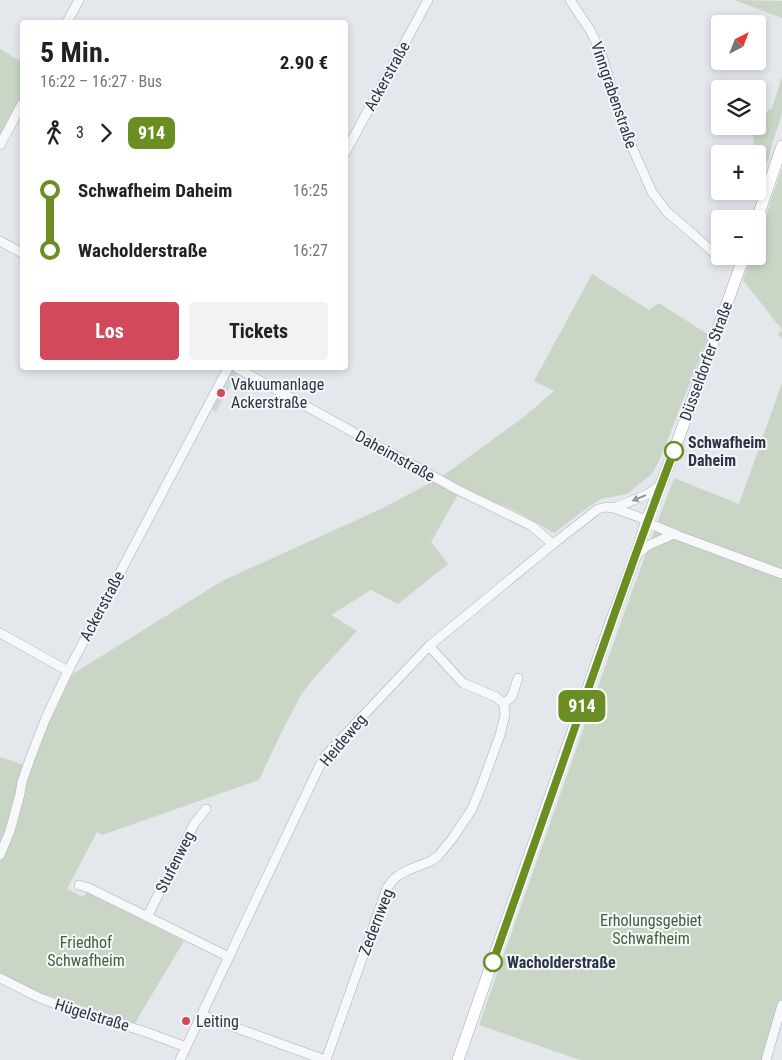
<!DOCTYPE html>
<html lang="de">
<head>
<meta charset="utf-8">
<style>
	:root { --surface:#fff; --page:#f2f2f2; --text:#222; --muted:#767676; --accent:#d1495b }
	body { margin:0; font-family:"Roboto Condensed",sans-serif; background:var(--page); color:var(--text); height:100vh; display:flex; flex-direction:column; font-size:19px; white-space:nowrap }
	* { box-sizing:border-box; margin:0 }
	p { font-size:16px; color:var(--muted) }
	.icon { flex:none; width:28px; height:28px; fill:none; stroke:currentColor; stroke-width:2; stroke-linecap:round; stroke-linejoin:round }
	.map { position:relative; flex:1; overflow:hidden }
	.details { position:absolute; left:20px; top:20px; width:328px; height:350px; display:flex; flex-direction:column; background:var(--surface); border-radius:5px; box-shadow:0 2px 8px #0003 }
	.details>* { flex:none }
	.badge { padding:0 10px; border-radius:8px; font-size:18px; line-height:32px }
	.needle { width:32px; rotate:42deg }
	.tools { position:absolute; left:711px; top:15px; display:grid; gap:10px }
	.tools a { display:grid; place-items:center; width:55px; height:55px; border-radius:5px; background:var(--surface); box-shadow:0 2px 8px #0003; font-size:25px }
	.map>.badge { position:absolute; translate:-50% -50%; box-shadow:0 0 0 2px #fff }
	.legs { display:flex; align-items:center; gap:8px; height:55px; padding:0 20px; font-size:16px }
	.legs p { margin-inline-start:auto }
	.headline { display:flex; align-items:center; justify-content:space-between; height:85px; padding:0 20px }
	h1 { font-size:28px; font-weight:700; line-height:38px }
	.button { display:flex; gap:10px; margin-top:auto; padding:10px 20px }
	.button a { flex:1; height:58px; border-radius:5px; background:var(--accent); color:#fff; font-size:20px; font-weight:700; line-height:58px; text-align:center }
	.button a+a { background:var(--page); color:var(--text) }
	ul { padding:0 20px; list-style:none }
	li { display:flex; align-items:center; gap:18px; height:60px; font-size:19px }
	li i { display:grid; place-items:center; width:8px; height:100%; margin:0 6px; background:currentColor }
	li i::after { content:''; width:12px; height:12px; margin:-6px; border:4px solid; border-radius:50%; background:var(--surface) }
	li p { margin-inline-start:auto }
	li:first-child i { background:linear-gradient(#0000 50%,currentColor 0) }
	li:last-child i { background:linear-gradient(currentColor 50%,#0000 0) }
	.map>svg:first-child { display:block }
	.built { fill:#d2d6de }
	.green { fill:#c9d6c5 }
	.lines { fill:none; stroke-linecap:round; stroke-linejoin:round }
	.minor-casing { stroke:#a9aeb7; stroke-width:10 }
	.major-casing { stroke:#a3abb8; stroke-width:12 }
	.minor { stroke:#f7f8fa; stroke-width:9 }
	.major { stroke:#fff; stroke-width:11 }
	.oneway { fill:#9196a0 }
	.line-1-casing { stroke:#fff; stroke-width:11 }
	.line-1 { stroke:#6b8e23; stroke-width:8 }
	.poi-dot { fill:#d1495b; stroke:#f4f6f9; stroke-width:2 }
	.stop-1-dot { fill:#fff; stroke:#6b8e23; stroke-width:2.5 }
	.labels { text-anchor:middle; dominant-baseline:central; stroke-width:4; stroke-linejoin:round; paint-order:stroke }
	.street-label { font-size:16px; fill:#2b3445; stroke:#f4f6f9 }
	.poi-label { font-size:16px; fill:#2b3445; stroke:#f4f6f9; text-anchor:start }
	.stop-label { font-size:16px; font-weight:bold; fill:#2b3445; stroke:#f4f6f9; text-anchor:start }
	.park-label { font-size:16px; fill:#3f6138; stroke:#f4f6f9 }
</style>
</head>
<body>
<div class="map">
<svg width="782" height="1060" viewBox="0 0 782 1060">
	<rect width="100%" height="100%" fill="#e4e7ec"/>
	<path class="built" d="M 231,369 L 238,372 L 216,412 L 209,408 Z"/>
	<path class="green" d="M 734,0 L 782,1 L 782,18 Z
		M 0,49 L 22,62 L 22,98 L 0,139 Z
		M 782,77 L 782,114 L 772,144 L 768,161 L 758,166 L 758,154 L 755,154 L 753,133 L 766,113 L 772,108 Z
		M 782,168 L 782,339 L 778,334 L 782,330 L 743,280 L 751,256 L 758,256 L 758,239 Z
		M 592,274 L 649,310 L 659,303 L 709,335 L 660,459 L 652,474 L 627,494 L 601,499 L 580,513 L 554,533 L 510,508 L 484,499 L 462,487 L 431,542 L 448,564 L 398,604 L 371,590 L 331,615 L 357,631 L 313,679 L 301,695 L 282,731 L 259,780 L 102,835 L 97,832 L 67,889 L 83,897 L 87,892 L 184,941 L 135,1023 L 34,991 L 0,973 L 0,757 L 24,765 L 48,720 L 68,677 L 222,581 L 383,508 L 441,477 L 524,417 L 554,391 L 534,381 Z
		M 782,383 L 782,1021 L 771,1060 L 580,1060 L 479,1025 L 628,602 C 644,561 658,519 674,478 L 739,504 Z"/>
	<g class="lines">
		<defs>
			<path id="minor" d="M 570,0 L 590,30 L 601,52 L 623,127 L 652,192 L 667,212 L 694,235 L 716,255
				M 67,22 L 79,0
				M 0,145 L 22,104
				M 345,153 L 428,0
				M 0,241 L 22,253
				M 237,368 L 458,490 L 532,526 L 553,544
				M 614,508 L 648,494 L 661,485
				M 636,555 L 647,546 L 674,534
				M 0,633 L 68,671
				M 504,704 L 512,696 L 518,678
				M 0,855 L 10,831 L 20,794 L 22,782 L 30,759 L 45,720 L 68,671 L 228,368
				M 79,885 L 89,888 L 229,957
				M 147,917 L 194,824 L 206,809
				M 0,978 L 40,998 L 66,1008 L 143,1031 L 186,1047
				M 201,1015 L 325,1060
				M 180,1060 L 320,765 L 326,755 L 429,646 L 553,544 L 598,509 L 606,507 L 614,508 L 647,520 L 653,525 L 679,536 L 782,574
				M 326,1060 L 387,888 L 394,879 L 399,875 L 408,870 L 431,861 L 438,856 L 452,839 L 472,809 L 481,787 L 500,735 L 505,715 L 504,704 L 496,697 L 463,683 L 429,646
				M 766,1060 L 782,1005"/>
			<path id="major" d="M 757,219 L 782,146
				M 458,1060 L 611,622 L 636,555 L 647,520 L 674,451 L 744,256"/>
		</defs>
		<use href="#minor" class="minor-casing"/>
		<use href="#major" class="major-casing"/>
		<use href="#minor" class="minor"/>
		<use href="#major" class="major"/>
	</g>
	<defs><path id="oneway-solid" d="M-6-.8H1V-3.2L6.5 0L1 3.2V.8H-6Z" transform="scale(1.25)"/></defs>
	<use class="oneway" href="#oneway-solid" transform="translate(639 498) rotate(158)"/>
	<g class="lines">
		<defs>
			<path id="line-1" d="M 493,962 C 516,896 539,831 562,765 C 598,660 634,555 674,451"/>
		</defs>
		<use href="#line-1" class="line-1-casing"/>
		<use href="#line-1" class="line-1"/>
	</g>
	<g class="poi-dot">
		<circle cx="221" cy="393" r="5"/>
		<circle cx="186" cy="1021" r="5"/>
	</g>
	<g class="stop-1-dot">
		<circle cx="674" cy="451" r="9"/>
		<circle cx="493" cy="962" r="9"/>
	</g>
	<g class="labels">
		<g class="street-label">
			<text transform="translate(387 76) rotate(-61)">Ackerstraße</text>
			<text transform="translate(614 95) rotate(71)">Vinngrabenstraße</text>
			<text transform="translate(706 361) rotate(-70)">Düsseldorfer Straße</text>
			<text transform="translate(395 456) rotate(29)">Daheimstraße</text>
			<text transform="translate(102 606) rotate(-62)">Ackerstraße</text>
			<text transform="translate(343 740) rotate(-50)">Heideweg</text>
			<text transform="translate(175 862) rotate(-63)">Stufenweg</text>
			<text transform="translate(376 922) rotate(-69)">Zedernweg</text>
			<text transform="translate(92 1015) rotate(17)">Hügelstraße</text>
		</g>
		<g class="poi-label">
			<text x="231" y="384">Vakuumanlage<tspan x="231" dy="18">Ackerstraße</tspan></text>
			<text x="196" y="1021">Leiting</text>
		</g>
		<g class="stop-label">
			<text x="688" y="442">Schwafheim<tspan x="688" dy="18">Daheim</tspan></text>
			<text x="507" y="962">Wacholderstraße</text>
		</g>
		<g class="park-label">
			<text x="651" y="920">Erholungsgebiet<tspan x="651" dy="18">Schwafheim</tspan></text>
			<text x="86" y="942">Friedhof<tspan x="86" dy="18">Schwafheim</tspan></text>
		</g>
	</g>
</svg>
<div class="tools">
<a><svg class="needle" viewBox="-14 -14 28 28"><path d="M0-13l5 13h-10z" fill="#e53935"/><path d="M0 13l5-13h-10z" fill="#767676"/></svg></a>
<a><svg class="icon" aria-label="layers" viewBox="0 0 24 24"><path d="M12 4l9 5-9 5-9-5zM3 14l9 5 9-5"/></svg></a>
<a>+</a>
<a>−</a>
</div>
<b class="badge" style="left:582px;top:706px;background:#6b8e23;color:#fff">914</b>
<section class="details">
<div class="headline"><div><h1>5 Min.</h1><p>16:22 – 16:27 · Bus</p></div><b>2.90 €</b></div>
<div class="legs"><svg class="icon" aria-label="walk" viewBox="0 0 24 24"><circle cx="13" cy="4" r="2"/><path d="M13 8l-2 6 4 7M11 14l-3 7M7 12l3-4h3l4 4"/></svg>3<svg class="icon" aria-label="forward" viewBox="0 0 24 24"><path d="M9 5l7 7-7 7"/></svg><b class="badge" style="background:#6b8e23;color:#fff">914</b></div>
<ul>
<li><i style="color:#6b8e23"></i><b>Schwafheim Daheim</b><p>16:25</p></li>
<li><i style="color:#6b8e23"></i><b>Wacholderstraße</b><p>16:27</p></li>
</ul>
<div class="button"><a>Los</a><a>Tickets</a></div>
</section>
</div>
</body>
</html>
